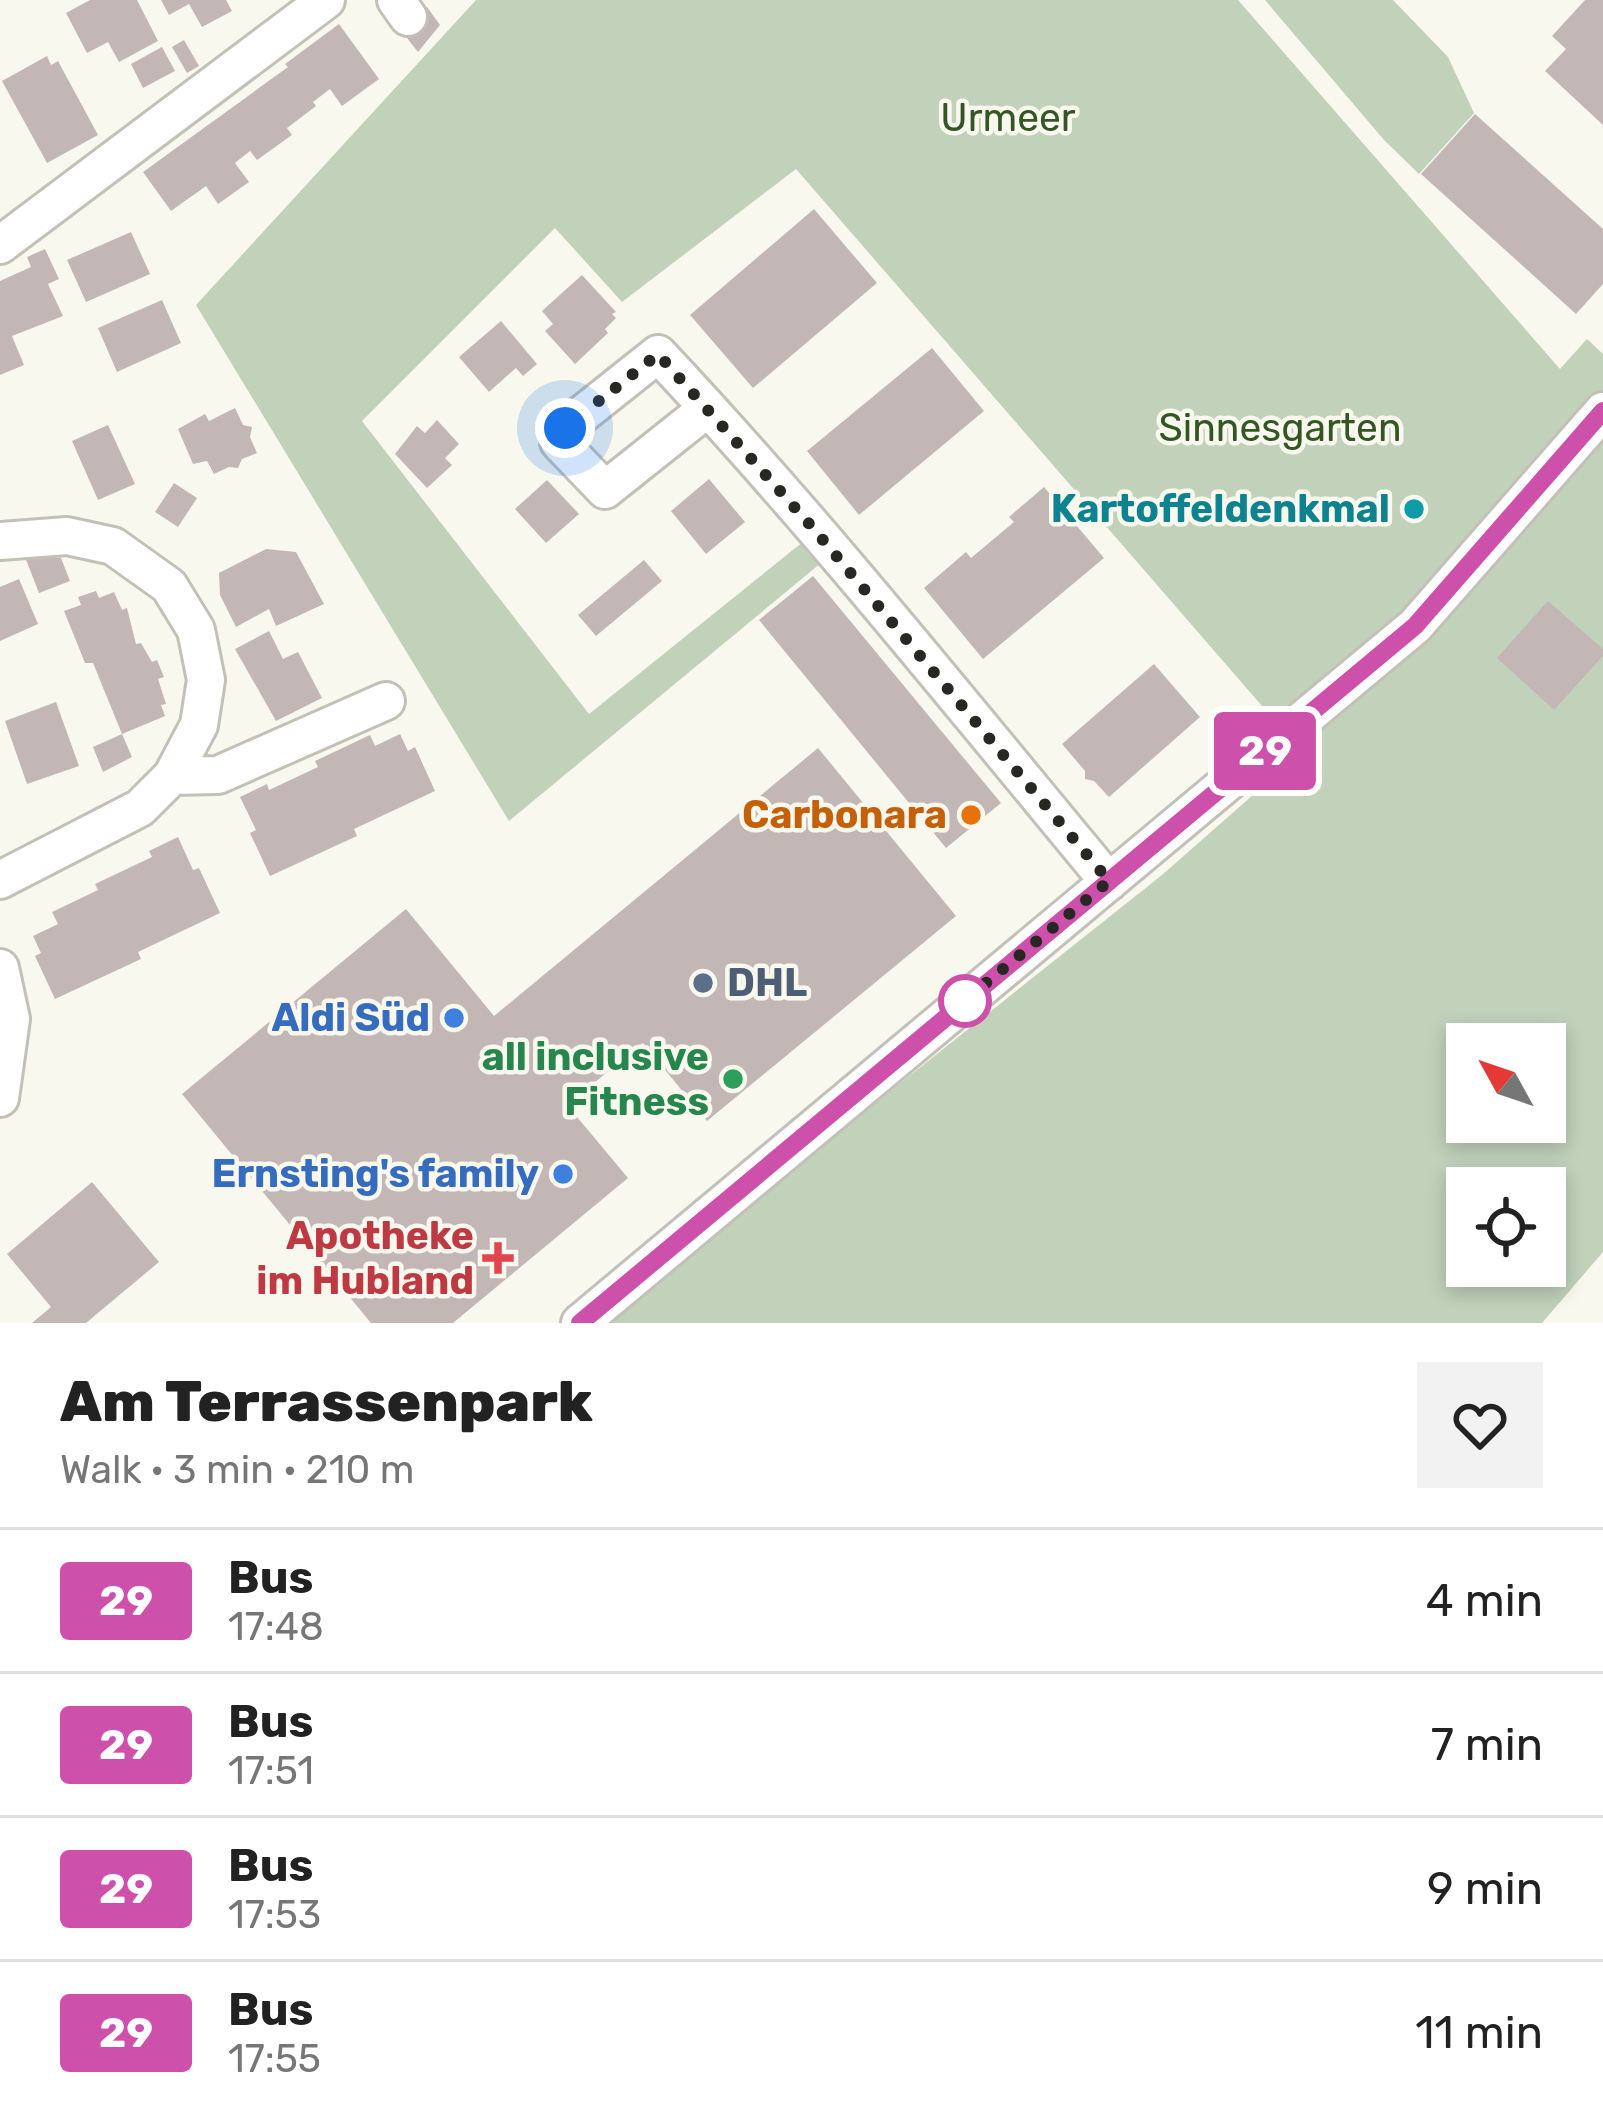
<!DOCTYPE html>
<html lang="en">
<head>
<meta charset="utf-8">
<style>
	:root { --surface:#fff; --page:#f2f2f2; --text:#222; --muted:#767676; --line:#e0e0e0 }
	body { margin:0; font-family:Rubik,sans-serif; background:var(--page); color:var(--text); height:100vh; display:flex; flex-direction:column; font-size:45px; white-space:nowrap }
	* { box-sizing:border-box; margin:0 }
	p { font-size:39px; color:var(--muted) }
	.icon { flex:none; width:66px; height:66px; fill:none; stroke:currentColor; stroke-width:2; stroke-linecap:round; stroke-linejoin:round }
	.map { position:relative; height:1323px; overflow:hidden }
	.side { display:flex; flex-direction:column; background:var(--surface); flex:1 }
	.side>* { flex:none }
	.badge { padding:0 24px; border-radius:9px; font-size:42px; line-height:78px }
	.needle { width:78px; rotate:310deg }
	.buttons { position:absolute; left:1446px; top:1023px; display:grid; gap:24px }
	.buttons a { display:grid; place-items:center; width:120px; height:120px; border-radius:0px; background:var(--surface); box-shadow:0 6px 18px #0003; font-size:60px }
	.you { position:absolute; width:60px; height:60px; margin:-30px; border:9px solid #fff; border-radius:50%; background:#1a73e8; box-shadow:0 0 0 18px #1a73e833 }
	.map>.badge { position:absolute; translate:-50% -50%; box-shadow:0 0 0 6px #fff }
	.round { display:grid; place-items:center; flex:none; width:126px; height:126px; border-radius:0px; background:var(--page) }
	.summary { display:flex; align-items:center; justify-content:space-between; height:204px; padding:0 60px }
	h1 { font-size:57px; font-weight:800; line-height:90px }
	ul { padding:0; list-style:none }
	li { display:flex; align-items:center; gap:36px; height:144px; padding:0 60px; border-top:3px solid var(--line) }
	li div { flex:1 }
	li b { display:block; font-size:45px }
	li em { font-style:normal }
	li .badge { min-width:132px; font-weight:700; text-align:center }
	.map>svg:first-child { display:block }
	.green { fill:#c1d1ba; fill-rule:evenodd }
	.building { fill:#c3b7b6 }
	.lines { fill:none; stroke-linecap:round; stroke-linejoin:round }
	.minor-casing { stroke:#c3c1b7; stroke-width:42 }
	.minor { stroke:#fff; stroke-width:36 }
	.line-casing { stroke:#fff; stroke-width:27 }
	.line { stroke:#cd50aa; stroke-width:18 }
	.walk { stroke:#282724; stroke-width:12; stroke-dasharray:0 21.6 }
	.culture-dot { fill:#0f9aa8; stroke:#f9f8ee; stroke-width:4.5 }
	.food-dot { fill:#e8710a; stroke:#f9f8ee; stroke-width:4.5 }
	.service-dot { fill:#5c6f8a; stroke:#f9f8ee; stroke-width:4.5 }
	.stop-dot { fill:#fff; stroke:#cd50aa; stroke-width:6 }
	.shop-dot { fill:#3f7fe0; stroke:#f9f8ee; stroke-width:4.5 }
	.leisure-dot { fill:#2e9e5b; stroke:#f9f8ee; stroke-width:4.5 }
	.health-dot { fill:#e0444e; stroke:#f9f8ee; stroke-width:4.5 }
	.labels { text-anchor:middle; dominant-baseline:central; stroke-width:9; stroke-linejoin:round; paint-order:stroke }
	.park-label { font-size:39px; fill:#345524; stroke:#f9f8ee }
	.culture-label { font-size:39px; font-weight:bold; fill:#0d838f; stroke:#f9f8ee; text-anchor:end }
	.food-label { font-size:39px; font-weight:bold; fill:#c56008; stroke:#f9f8ee; text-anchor:end }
	.service-label { font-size:39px; font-weight:bold; fill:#4e5e75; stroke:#f9f8ee; text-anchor:start }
	.shop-label { font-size:39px; font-weight:bold; fill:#366cbe; stroke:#f9f8ee; text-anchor:end }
	.leisure-label { font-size:39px; font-weight:bold; fill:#27864d; stroke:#f9f8ee; text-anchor:end }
	.health-label { font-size:39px; font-weight:bold; fill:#be3a42; stroke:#f9f8ee; text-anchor:end }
</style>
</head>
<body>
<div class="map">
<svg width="1603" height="1323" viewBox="0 0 1603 1323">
	<rect width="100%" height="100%" fill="#f9f8ee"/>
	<path class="green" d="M 476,0 L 1238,0 L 1560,369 L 1587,339 L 1603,354 L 1603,1252 L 1542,1323 L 607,1323 L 742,1209 L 1162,875 L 1302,752 L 796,169 L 622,302 L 555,228 L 362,421 L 589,714 L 804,541 L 821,563 L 509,821 L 196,305 ZM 1467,1044 L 1545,1044 L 1545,1122 L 1467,1122 ZM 1467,1188 L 1545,1188 L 1545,1266 L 1467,1266 Z
		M 1265,0 L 1393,0 L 1448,57 L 1474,113 L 1419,174 L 1384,140 Z"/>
	<path class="building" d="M 90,0 L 137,0 L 158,41 L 119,62 L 108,42 L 87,53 L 66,13 Z
		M 161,0 L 226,0 L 232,11 L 202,27 L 189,4 L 169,15 Z
		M 1585,0 L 1603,0 L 1603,125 L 1545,71 L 1566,49 L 1552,36 Z
		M 427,7 L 440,25 L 418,52 L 400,29 Z
		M 339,24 L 379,79 L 342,106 L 330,89 L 313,102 L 316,106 L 287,128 L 292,135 L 257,160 L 250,151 L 235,163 L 249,182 L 218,204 L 206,186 L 171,211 L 143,172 L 288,67 L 285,64 Z
		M 184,40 L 199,66 L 187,73 L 172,47 Z
		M 162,47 L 175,71 L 143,88 L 131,64 Z
		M 47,56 L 51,65 L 58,61 L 98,135 L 47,163 L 2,81 Z
		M 1475,114 L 1603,229 L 1603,284 L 1576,314 L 1421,174 Z
		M 814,209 L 877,283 L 753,388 L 690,315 Z
		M 131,232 L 150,274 L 86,302 L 67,260 Z
		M 45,249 L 59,279 L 48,284 L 63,316 L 12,336 L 24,365 L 0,375 L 0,281 L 31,267 L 27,257 Z
		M 582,275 L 616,312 L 612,314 L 616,318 L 605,329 L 608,333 L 575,364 L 545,331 L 553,324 L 542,311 Z
		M 162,300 L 181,343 L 117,372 L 98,328 Z
		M 501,321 L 537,364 L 523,376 L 516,368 L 489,392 L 459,357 Z
		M 932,348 L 984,411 L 859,515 L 807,451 Z
		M 235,408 L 243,425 L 252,427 L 250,437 L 257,453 L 242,459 L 238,468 L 229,467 L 214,474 L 207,461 L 193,464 L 178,429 L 205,414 L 209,421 Z
		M 437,420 L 459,444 L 445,458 L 452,465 L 427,488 L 395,454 L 417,426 L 425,433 Z
		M 108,425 L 135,484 L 98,500 L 72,441 Z
		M 709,479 L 745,522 L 706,554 L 671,511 Z
		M 547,480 L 579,514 L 546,543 L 515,509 Z
		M 174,483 L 197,498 L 178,527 L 155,512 Z
		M 1044,487 L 1104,558 L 983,659 L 924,588 L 966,552 L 971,558 L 1014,522 L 1009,517 Z
		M 266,549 L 296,552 L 324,604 L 276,626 L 269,609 L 236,627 L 220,595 L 219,573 Z
		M 25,557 L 61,558 L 70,581 L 39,593 Z
		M 644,560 L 662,581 L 596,636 L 578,615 Z
		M 813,576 L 1001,803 L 946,848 L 759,620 Z
		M 19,579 L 38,624 L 0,641 L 0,587 Z
		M 96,591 L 99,598 L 114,592 L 122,610 L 127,608 L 136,644 L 141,643 L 152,662 L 157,660 L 164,677 L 158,679 L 166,704 L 161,705 L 165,716 L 122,734 L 93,663 L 85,663 L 64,611 L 81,605 L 78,597 Z
		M 1548,601 L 1603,649 L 1603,656 L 1554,710 L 1497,658 Z
		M 269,631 L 283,659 L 298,652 L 322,698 L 276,721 L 235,649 Z
		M 1154,664 L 1200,717 L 1109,797 L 1094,781 L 1085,779 L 1085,771 L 1062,744 Z
		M 56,702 L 79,766 L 27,784 L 5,721 Z
		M 122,734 L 132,757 L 103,772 L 93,747 Z
		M 400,734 L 408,751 L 415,747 L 435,791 L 354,829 L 357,836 L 270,876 L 250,833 L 256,830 L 240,797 L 267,784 L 269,790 L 318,767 L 315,761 L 370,735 L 375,746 Z
		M 818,748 L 956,916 L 707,1121 L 643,1043 L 567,1105 L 628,1178 L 453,1323 L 371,1323 L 182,1094 L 406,909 L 494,1016 Z
		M 178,837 L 193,870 L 199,868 L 220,913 L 138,952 L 141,959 L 55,999 L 35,956 L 41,953 L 33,936 L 58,924 L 52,912 L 98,890 L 95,884 L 152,857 L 149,851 Z
		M 92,1182 L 159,1262 L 86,1323 L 32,1323 L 51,1307 L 7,1254 Z"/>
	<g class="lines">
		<defs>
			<path id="minor" d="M 396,0 L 408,17
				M 0,245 L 326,0
				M 708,408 L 605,490 L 559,442 L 565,428 L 658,354 C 816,522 961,704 1109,882
				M 0,541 L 67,536 L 113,546 L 169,586 L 196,630 L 206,680 L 199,725 L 172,776 L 140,808 L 0,880
				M 172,776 L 218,775 L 386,701
				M 0,968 L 11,1019 L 0,1098
				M 580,1323 L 1415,626 L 1603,411"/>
		</defs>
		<use href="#minor" class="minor-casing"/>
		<use href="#minor" class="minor"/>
	</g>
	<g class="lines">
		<defs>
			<path id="line" d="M 580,1323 L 1415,626 L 1603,411"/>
		</defs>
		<use href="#line" class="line-casing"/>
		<use href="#line" class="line"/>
		<path class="walk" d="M 565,428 L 658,354 L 812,527 L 1109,881 L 962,1003 L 965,1001"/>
	</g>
	<circle class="culture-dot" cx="1414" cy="509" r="12"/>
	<circle class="food-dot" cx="971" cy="815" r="12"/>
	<circle class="service-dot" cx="703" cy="983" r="12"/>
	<circle class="stop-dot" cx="965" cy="1001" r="24"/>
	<g class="shop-dot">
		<circle cx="454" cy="1018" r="12"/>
		<circle cx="563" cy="1174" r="12"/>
	</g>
	<circle class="leisure-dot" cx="733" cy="1079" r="12"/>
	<path class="health-dot" d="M492 1240h12v12h12v12h-12v12h-12v-12h-12v-12h12z"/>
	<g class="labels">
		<g class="park-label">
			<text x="1008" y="118">Urmeer</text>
			<text x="1280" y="428">Sinnesgarten</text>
		</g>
		<g class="culture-label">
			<text x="1390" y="509">Kartoffeldenkmal</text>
		</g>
		<g class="food-label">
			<text x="947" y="815">Carbonara</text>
		</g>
		<g class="service-label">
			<text x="727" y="983">DHL</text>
		</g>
		<g class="shop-label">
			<text x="430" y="1018">Aldi Süd</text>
			<text x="539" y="1174">Ernsting's family</text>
		</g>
		<g class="leisure-label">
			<text x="709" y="1057">all inclusive<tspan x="709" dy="45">Fitness</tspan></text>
		</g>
		<g class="health-label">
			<text x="474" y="1236">Apotheke<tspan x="474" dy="45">im Hubland</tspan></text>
		</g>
	</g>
</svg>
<div class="buttons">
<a><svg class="needle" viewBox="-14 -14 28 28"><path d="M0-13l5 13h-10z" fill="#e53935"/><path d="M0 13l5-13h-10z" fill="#767676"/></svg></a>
<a><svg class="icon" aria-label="locate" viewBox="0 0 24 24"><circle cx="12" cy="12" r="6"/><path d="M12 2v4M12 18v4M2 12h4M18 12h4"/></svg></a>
</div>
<div class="you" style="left:565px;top:428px"></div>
<b class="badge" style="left:1265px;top:751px;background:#cd50aa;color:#fff">29</b>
</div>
<section class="side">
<div class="summary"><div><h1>Am Terrassenpark</h1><p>Walk · 3 min · 210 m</p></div><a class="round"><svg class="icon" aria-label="heart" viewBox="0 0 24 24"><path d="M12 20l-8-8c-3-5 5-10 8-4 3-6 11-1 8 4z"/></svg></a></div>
<ul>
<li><span class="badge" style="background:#cd50aa;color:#fff">29</span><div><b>Bus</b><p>17:48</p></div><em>4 min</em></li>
<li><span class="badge" style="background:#cd50aa;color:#fff">29</span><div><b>Bus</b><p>17:51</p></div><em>7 min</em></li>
<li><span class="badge" style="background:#cd50aa;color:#fff">29</span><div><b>Bus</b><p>17:53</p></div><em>9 min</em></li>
<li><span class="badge" style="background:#cd50aa;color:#fff">29</span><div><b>Bus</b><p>17:55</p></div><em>11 min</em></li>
</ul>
</section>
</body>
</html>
